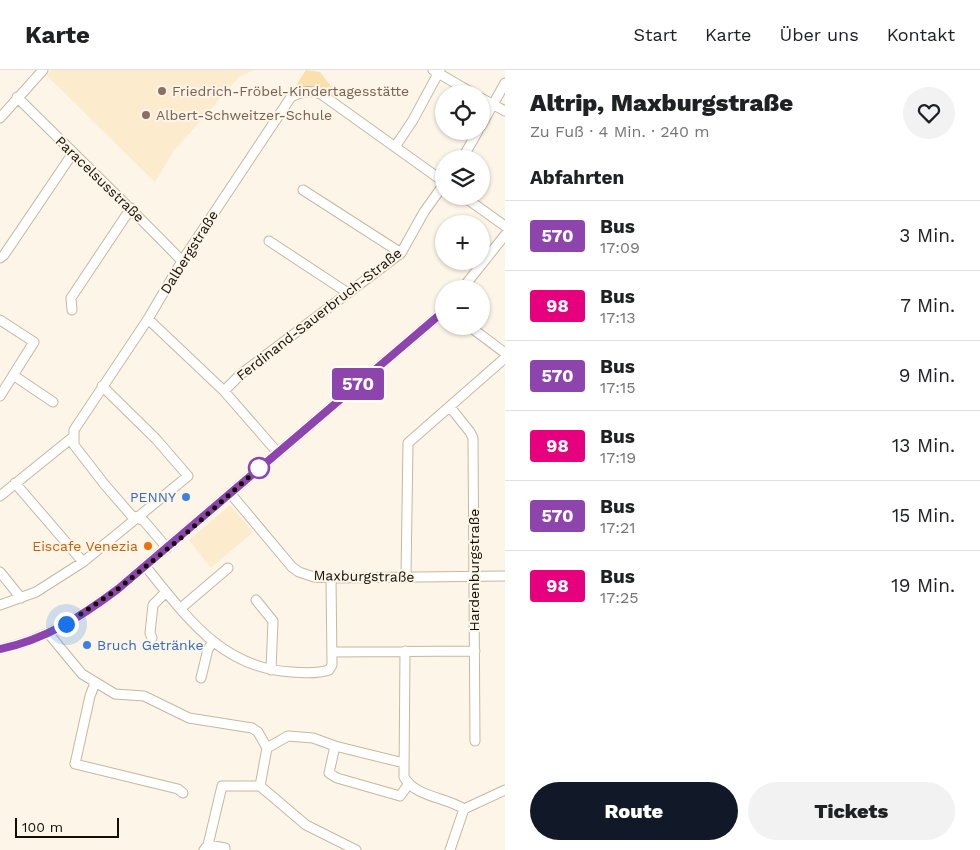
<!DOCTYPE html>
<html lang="de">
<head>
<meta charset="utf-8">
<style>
	:root { --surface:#fff; --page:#f2f2f2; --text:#202124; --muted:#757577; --line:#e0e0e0; --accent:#111827 }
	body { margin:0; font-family:"Work Sans",sans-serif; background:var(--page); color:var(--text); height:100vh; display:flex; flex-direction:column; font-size:19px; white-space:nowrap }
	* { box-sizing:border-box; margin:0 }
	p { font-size:16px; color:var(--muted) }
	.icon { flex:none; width:28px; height:28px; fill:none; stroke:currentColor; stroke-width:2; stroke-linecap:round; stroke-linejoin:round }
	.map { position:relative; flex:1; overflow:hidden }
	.sheet { display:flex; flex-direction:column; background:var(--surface); width:475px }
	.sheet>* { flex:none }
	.badge { padding:0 10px; border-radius:4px; font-size:18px; line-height:32px }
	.fabs { position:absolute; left:435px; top:15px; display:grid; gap:10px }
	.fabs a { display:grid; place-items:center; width:55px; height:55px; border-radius:50%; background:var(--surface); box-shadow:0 1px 4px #0004; font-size:25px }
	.scale { position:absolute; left:15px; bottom:12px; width:104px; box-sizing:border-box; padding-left:5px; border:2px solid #120e06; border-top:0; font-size:14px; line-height:18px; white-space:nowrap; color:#120e06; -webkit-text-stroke:4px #fdf5e7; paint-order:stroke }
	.you { position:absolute; width:25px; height:25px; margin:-12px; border:4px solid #fff; border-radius:50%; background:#1a73e8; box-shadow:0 0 0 8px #1a73e833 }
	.map>.badge { position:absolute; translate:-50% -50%; box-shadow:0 0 0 2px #fff }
	h2 { padding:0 25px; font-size:19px; line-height:45px }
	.round { display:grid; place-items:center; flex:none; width:52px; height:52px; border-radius:26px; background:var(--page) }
	.head { display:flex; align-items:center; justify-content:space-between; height:85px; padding:0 25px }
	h1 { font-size:24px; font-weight:800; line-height:38px }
	.cta { display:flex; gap:10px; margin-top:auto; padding:10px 25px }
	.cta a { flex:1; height:58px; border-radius:30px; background:var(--accent); color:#fff; font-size:20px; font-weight:800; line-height:58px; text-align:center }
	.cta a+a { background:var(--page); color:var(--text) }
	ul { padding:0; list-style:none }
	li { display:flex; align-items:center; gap:15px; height:70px; padding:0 25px; border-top:1px solid var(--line) }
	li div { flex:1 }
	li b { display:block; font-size:19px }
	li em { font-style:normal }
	li .badge { min-width:55px; font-weight:700; text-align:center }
	header { display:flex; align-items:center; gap:30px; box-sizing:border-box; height:70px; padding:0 25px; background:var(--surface); border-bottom:1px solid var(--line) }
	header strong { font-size:24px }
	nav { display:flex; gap:28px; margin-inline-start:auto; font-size:18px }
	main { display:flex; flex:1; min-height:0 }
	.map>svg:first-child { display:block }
	.built { fill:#fceccd }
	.green { fill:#fae0ad }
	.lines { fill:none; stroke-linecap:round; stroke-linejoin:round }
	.minor-casing { stroke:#c4b8a1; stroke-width:11 }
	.minor { stroke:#fff; stroke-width:9 }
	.line-casing { stroke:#fff; stroke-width:11 }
	.line { stroke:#8e44ad; stroke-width:8 }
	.walk { stroke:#120e06; stroke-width:5; stroke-dasharray:0 9 }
	.education-dot { fill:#8d6e63; stroke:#fdf5e7; stroke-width:2 }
	.stop-dot { fill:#fff; stroke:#8e44ad; stroke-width:2.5 }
	.shop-dot { fill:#3f7fe0; stroke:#fdf5e7; stroke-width:2 }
	.food-dot { fill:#e8710a; stroke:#fdf5e7; stroke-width:2 }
	.labels { text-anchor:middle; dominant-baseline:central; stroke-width:4; stroke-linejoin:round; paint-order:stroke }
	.education-label { font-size:14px; fill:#785e54; stroke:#fdf5e7; text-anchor:start }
	.street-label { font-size:14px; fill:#120e06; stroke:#fdf5e7 }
	.shop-label { font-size:14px; fill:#366cbe; stroke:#fdf5e7; text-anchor:end }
	.food-label { font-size:14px; fill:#c56008; stroke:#fdf5e7; text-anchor:end }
</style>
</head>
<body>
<header>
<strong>Karte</strong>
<nav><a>Start</a><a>Karte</a><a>Über uns</a><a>Kontakt</a></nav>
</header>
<main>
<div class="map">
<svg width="505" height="780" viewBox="0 0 505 780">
	<rect width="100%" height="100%" fill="#fdf5e7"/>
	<path class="built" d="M 51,0 L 254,0 L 239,7 L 173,82 L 155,112 L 46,5 Z
		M 230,435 L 253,462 L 211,498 L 189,470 Z"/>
	<path class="green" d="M 306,0 L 320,2 L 337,24 L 334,28 C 314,15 314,18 293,20 Z"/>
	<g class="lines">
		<defs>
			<path id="minor" d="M 433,0 L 474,24
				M 17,27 C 72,82 128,135 182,191
				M 481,28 L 505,41
				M 0,48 L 43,0
				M 481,56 L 505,13
				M 395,77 L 413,50 L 440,0
				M 462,89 L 478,61
				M 303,120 L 401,183
				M 463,126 L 505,156
				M 269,171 L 348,223
				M 0,188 L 4,185 L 73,83
				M 462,219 L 505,165
				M 72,240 L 71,228 L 131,138
				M 148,249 L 224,321 L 278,383
				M 0,250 L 34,272 L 0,326
				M 469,256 L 505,283
				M 13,305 L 53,332
				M 224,321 L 241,304 L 401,183 L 424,142 L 444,114
				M 450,337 L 470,362 L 473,368 L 475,671
				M 15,413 L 83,492
				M 230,423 L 292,497 L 299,502 L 314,507 L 331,508 L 505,506
				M 0,426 L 73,367
				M 167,478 L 144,451 L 131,445 L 105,415 L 74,375 L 74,360 L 148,249 L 182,191 L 291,27 C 303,21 309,20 321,24 L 444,112
				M 146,497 C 186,546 221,598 291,602 C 303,603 318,604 329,600 L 332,595 L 331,508
				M 0,502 L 21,528
				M 406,507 L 408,373 L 505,288
				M 256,530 L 273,551 L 271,600
				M 0,535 L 36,522 L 83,492 L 188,406 L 156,369 L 102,316
				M 181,538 L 228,498
				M 48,563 L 82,604 L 115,624 L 144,626 L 189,648 L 252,658 L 258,662 L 267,678 L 260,716 L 306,755 L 356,780
				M 152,568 L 150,563 L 153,535 L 166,522
				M 0,579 C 44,570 82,546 118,519 L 444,241
				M 405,581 L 404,707 C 415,727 446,727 464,739
				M 332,582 L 475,581
				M 201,608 L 208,579 L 213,572
				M 95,613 L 90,626 L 75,694 L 178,719 L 183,723
				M 335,676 L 404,693
				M 267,678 L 288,666 L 313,668 L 335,676 L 329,703 L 337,708 L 400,726 L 408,715
				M 208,775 L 225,778 L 225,780
				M 204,780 L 208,775 L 222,716 L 260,716
				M 450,780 L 464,739 L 505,720"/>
		</defs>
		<use href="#minor" class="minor-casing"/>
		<use href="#minor" class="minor"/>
	</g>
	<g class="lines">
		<defs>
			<path id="line" d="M 0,579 C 45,570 82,546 118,519 L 444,241"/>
		</defs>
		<use href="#line" class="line-casing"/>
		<use href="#line" class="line"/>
		<path class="walk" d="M 66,554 L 118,519 L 182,467 L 259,398"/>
	</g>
	<g class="education-dot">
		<circle cx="162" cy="21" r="5"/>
		<circle cx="146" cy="45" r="5"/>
	</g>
	<circle class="stop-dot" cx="259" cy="398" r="10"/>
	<g class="shop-dot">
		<circle cx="186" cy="427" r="5"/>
		<circle cx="87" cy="575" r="5"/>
	</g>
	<circle class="food-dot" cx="148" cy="476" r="5"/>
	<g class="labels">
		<g class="education-label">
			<text x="172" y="21">Friedrich-Fröbel-Kindertagesstätte</text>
			<text x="156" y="45">Albert-Schweitzer-Schule</text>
		</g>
		<g class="street-label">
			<text transform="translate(100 109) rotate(44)">Paracelsusstraße</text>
			<text transform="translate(189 182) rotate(-58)">Dalbergstraße</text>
			<text transform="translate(319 244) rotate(-38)">Ferdinand-Sauerbruch-Straße</text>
			<text transform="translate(474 500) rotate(-90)">Hardenburgstraße</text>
			<text transform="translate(364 506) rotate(1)">Maxburgstraße</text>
		</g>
		<g class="shop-label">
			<text x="176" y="427">PENNY</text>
			<text x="97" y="575" text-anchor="start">Bruch Getränke</text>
		</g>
		<g class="food-label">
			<text x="138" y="476">Eiscafe Venezia</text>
		</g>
	</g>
</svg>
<div class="fabs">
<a><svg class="icon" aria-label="locate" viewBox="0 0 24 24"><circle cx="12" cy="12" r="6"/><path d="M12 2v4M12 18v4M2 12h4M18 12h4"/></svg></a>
<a><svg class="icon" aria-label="layers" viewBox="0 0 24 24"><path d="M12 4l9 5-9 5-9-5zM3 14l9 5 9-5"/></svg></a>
<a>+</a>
<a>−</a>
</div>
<div class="scale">100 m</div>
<div class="you" style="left:66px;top:554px"></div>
<b class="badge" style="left:358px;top:314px;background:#8e44ad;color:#fff">570</b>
</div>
<section class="sheet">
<div class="head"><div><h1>Altrip, Maxburgstraße</h1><p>Zu Fuß · 4 Min. · 240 m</p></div><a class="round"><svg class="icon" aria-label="heart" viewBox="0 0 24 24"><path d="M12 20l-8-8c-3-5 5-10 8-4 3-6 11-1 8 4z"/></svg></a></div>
<h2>Abfahrten</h2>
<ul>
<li><span class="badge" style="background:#8e44ad;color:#fff">570</span><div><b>Bus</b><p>17:09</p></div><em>3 Min.</em></li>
<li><span class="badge" style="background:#e6007e;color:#fff">98</span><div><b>Bus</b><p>17:13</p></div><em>7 Min.</em></li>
<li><span class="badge" style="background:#8e44ad;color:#fff">570</span><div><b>Bus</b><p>17:15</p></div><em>9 Min.</em></li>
<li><span class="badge" style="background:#e6007e;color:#fff">98</span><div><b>Bus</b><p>17:19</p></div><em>13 Min.</em></li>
<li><span class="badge" style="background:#8e44ad;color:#fff">570</span><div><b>Bus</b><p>17:21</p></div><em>15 Min.</em></li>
<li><span class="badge" style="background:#e6007e;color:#fff">98</span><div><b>Bus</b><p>17:25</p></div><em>19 Min.</em></li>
</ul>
<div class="cta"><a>Route</a><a>Tickets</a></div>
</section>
</main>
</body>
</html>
